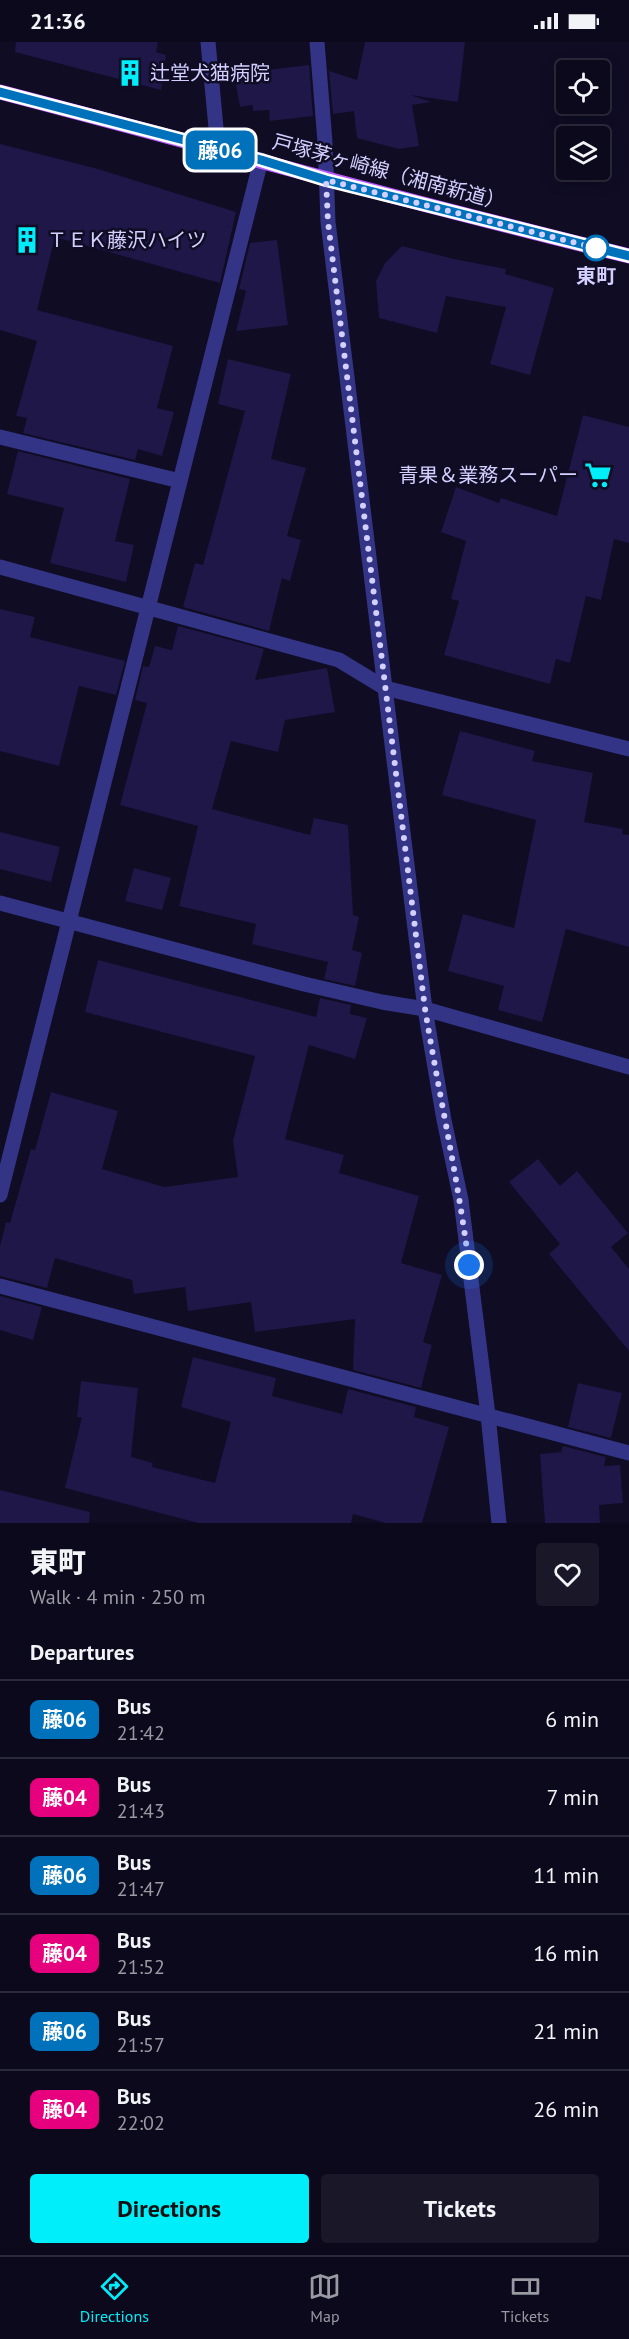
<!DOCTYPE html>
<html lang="en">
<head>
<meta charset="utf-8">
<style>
	:root { --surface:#0b091b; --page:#191728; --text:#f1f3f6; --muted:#9a9aa3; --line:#2b2a3a; --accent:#00edfa }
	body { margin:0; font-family:"PT Sans","Noto Sans JP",sans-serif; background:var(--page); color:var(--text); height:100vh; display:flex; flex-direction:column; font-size:22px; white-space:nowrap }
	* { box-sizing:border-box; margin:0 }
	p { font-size:20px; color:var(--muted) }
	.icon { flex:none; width:33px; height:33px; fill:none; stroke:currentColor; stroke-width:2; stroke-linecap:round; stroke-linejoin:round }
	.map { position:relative; height:1481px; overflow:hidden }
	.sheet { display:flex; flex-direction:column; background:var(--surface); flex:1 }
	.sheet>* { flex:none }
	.badge { padding:0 12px; border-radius:9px; font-size:21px; line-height:39px }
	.fabs { position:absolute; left:556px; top:18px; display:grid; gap:12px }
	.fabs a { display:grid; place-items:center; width:54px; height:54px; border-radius:6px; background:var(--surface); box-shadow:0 3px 15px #0003,0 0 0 2px var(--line); font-size:30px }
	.you { position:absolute; width:30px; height:30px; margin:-15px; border:4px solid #fff; border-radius:50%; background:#1a73e8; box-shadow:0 0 0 9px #1a73e833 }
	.map>.badge { position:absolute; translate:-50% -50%; box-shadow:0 0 0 3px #fff }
	h2 { padding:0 30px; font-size:22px; line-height:54px }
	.round { display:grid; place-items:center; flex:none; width:63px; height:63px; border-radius:6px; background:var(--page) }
	.summary { display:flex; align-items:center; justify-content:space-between; height:102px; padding:0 30px }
	h1 { font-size:28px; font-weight:800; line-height:45px }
	.button { display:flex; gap:12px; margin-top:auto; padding:12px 30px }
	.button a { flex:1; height:69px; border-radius:6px; background:var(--accent); color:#111; font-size:24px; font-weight:800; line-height:69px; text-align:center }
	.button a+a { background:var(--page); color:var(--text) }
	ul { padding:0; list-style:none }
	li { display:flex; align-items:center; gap:18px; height:78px; padding:0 30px; border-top:2px solid var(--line) }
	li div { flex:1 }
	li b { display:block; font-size:22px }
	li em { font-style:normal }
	li .badge { min-width:66px; font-weight:700; text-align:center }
	.status { display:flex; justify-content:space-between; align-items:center; height:42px; padding:0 30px; background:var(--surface); direction:ltr }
	.status svg { height:16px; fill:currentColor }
	.dock { display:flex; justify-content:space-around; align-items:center; height:84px; border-top:2px solid var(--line); background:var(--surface); font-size:16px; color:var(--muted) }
	.dock a { display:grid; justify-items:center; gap:3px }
	.dock .selected { color:var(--accent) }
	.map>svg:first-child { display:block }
	.building { fill:#1e1747 }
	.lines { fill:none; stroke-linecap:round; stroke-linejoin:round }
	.minor { stroke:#343487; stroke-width:15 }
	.major { stroke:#b856ff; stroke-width:15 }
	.line-casing { stroke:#fff; stroke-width:14 }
	.line { stroke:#0072bc; stroke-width:9 }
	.walk { stroke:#d3cfff; stroke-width:6; stroke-dasharray:0 10.8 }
	.stop-dot { fill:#fff; stroke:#0072bc; stroke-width:3 }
	.labels { text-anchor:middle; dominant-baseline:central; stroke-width:5; stroke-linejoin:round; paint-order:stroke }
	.poi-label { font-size:20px; fill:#d3cfff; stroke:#0f0c24; text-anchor:start }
	.street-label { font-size:20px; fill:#d3cfff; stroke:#0f0c24 }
	.stop-label { font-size:20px; font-weight:bold; fill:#d3cfff; stroke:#0f0c24 }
</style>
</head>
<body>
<div class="status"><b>21:36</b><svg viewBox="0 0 49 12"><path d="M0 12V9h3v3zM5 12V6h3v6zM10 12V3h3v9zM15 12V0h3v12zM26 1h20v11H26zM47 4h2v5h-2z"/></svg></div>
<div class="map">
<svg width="629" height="1481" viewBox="0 0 629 1481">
	<rect width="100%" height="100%" fill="#0f0c24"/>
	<path class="building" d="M 16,0 L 158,0 L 156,10 L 166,13 L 161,48 L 15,10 Z
		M 365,0 L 465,0 L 458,60 L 410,53 L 431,60 L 412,63 L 419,104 L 399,107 L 357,96 L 354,69 L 333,72 L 329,29 L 357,38 Z
		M 309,23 L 313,74 L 270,79 L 269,68 L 253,69 L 253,63 L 240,65 L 234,32 Z
		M 0,102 L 98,127 L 236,170 L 220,241 L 55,195 L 37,268 L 173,304 L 157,366 L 174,370 L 162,414 L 138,407 L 135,418 L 23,391 L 27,376 L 16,374 L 37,299 L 0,288 Z
		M 277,198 L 288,283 L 236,289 L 246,249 L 239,247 L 250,201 Z
		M 402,204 L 454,217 L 506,227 L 505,232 L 554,246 L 530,333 L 490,322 L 506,265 L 446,254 L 437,291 L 379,276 L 376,239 L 385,221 Z
		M 228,317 L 291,332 L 271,417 L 306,426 L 287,494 L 301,498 L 290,539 L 282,536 L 269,589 L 183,565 L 195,521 L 203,523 L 245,369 L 218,362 Z
		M 583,373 L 629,385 L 629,501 L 614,497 L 601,558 L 586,554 L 570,621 L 556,617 L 550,642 L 444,613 L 459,559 L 451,557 L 466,499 L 441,490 L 456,445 L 499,461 L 501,456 L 557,474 Z
		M 18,409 L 130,437 L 115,499 L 134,503 L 126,540 L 50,521 L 64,466 L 7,452 Z
		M 0,567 L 35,575 L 30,595 L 125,619 L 116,653 L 79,644 L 59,724 L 0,709 Z
		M 178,584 L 264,607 L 255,638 L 327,626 L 335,670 L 285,678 L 278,710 L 231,699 L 212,767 L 310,793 L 314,776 L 348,783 L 353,873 L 359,875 L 352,908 L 362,911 L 355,944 L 324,937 L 328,920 L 252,902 L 256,882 L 179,864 L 198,784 L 120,763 L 147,661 L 135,658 L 143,624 L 149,625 L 155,604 L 172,608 Z
		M 460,689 L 535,709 L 532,719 L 593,731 L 584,780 L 623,787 L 622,792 L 629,793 L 629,905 L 566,887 L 542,980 L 498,968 L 504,944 L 448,929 L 463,872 L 514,886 L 536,778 L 442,753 Z
		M 0,790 L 60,805 L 51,840 L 0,827 Z
		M 134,826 L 171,836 L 162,868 L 125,859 Z
		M 98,918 L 316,975 L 320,956 L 351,963 L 350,972 L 367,976 L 355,1017 L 309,1003 L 285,1097 L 344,1113 L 339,1131 L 419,1154 L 401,1221 L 442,1233 L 423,1300 L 432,1303 L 421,1346 L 353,1328 L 355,1277 L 255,1290 L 251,1260 L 188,1269 L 185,1245 L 134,1252 L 132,1238 L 55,1216 L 47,1246 L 0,1234 L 0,1204 L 6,1180 L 10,1181 L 31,1107 L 35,1108 L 51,1050 L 118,1069 L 102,1127 L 164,1145 L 238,1135 L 233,1099 L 255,1014 L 85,970 Z
		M 538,1117 L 560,1144 L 577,1129 L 628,1191 L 611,1205 L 629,1227 L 629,1309 L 549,1212 L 560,1202 L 509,1140 Z
		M 0,1254 L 42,1265 L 33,1298 L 0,1288 Z
		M 193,1315 L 276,1336 L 272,1354 L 342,1372 L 348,1347 L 416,1365 L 414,1375 L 449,1385 L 422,1481 L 386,1481 L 353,1472 L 351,1481 L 198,1481 L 65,1446 L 82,1375 L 77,1375 L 81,1339 L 138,1346 L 131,1415 L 153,1421 L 152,1425 L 215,1441 L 231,1380 L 181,1365 Z
		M 578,1341 L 622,1351 L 611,1396 L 568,1385 Z
		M 563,1404 L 606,1415 L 604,1424 L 620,1423 L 623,1461 L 599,1463 L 600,1481 L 545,1481 L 540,1412 L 561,1410 Z
		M 0,1448 L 90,1470 L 89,1481 L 0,1481 Z"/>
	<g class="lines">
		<path class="minor" d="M 208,0 L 218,107
			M 317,0 L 325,100 L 328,180 L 385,646 L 425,967 L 444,1078 L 461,1158 L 488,1373 L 499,1481
			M 0,395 L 180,439
			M 0,525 L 339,618 L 385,646 L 629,707
			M 0,861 L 304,942 L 382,960 L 425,967 L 629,1025
			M 0,1153 L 261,118
			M 0,1244 L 629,1411"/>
		<path class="major" d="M 0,50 C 210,105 418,163 629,214"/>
	</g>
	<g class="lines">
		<defs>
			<path id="line" d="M 0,50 L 261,118 L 326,138 L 629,214"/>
		</defs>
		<use href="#line" class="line-casing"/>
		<use href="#line" class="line"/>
		<path class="walk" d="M 469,1223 C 458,1137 439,1052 425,967 L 328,180 L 326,138 L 596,206"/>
	</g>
	<defs>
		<symbol id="building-bare" viewBox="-9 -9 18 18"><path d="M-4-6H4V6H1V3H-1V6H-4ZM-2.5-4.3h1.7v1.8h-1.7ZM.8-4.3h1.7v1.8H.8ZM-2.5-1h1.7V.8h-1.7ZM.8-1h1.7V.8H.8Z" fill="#00edfa" stroke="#0f0c24" stroke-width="2.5" paint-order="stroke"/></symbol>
		<symbol id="supermarket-bare" viewBox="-9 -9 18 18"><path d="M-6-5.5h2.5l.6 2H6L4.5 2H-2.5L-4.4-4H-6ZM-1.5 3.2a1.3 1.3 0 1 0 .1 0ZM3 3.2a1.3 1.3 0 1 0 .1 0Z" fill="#00edfa" stroke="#0f0c24" stroke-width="2.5" paint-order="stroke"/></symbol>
	</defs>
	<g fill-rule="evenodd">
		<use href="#building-bare" x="111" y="12" width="38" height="38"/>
		<use href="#building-bare" x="8" y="179" width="38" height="38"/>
		<use href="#supermarket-bare" x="579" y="414" width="38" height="38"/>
	</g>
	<circle class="stop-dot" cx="596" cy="206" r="12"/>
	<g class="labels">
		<g class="poi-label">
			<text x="150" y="31">辻堂犬猫病院</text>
			<text x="47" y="198">ＴＥＫ藤沢ハイツ</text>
			<text x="578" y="433" text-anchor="end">青果＆業務スーパー</text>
		</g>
		<g class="street-label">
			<text transform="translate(389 130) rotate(15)">戸塚茅ヶ崎線（湘南新道）</text>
		</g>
		<g class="stop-label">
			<text x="596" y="234">東町</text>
		</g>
	</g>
</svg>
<div class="fabs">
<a><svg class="icon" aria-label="locate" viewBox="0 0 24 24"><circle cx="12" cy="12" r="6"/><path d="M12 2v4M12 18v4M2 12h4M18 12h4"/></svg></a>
<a><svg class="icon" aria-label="layers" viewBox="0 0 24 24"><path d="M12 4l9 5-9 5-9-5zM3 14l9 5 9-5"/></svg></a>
</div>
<div class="you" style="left:469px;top:1223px"></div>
<b class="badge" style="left:220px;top:108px;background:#0072bc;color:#fff">藤06</b>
</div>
<section class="sheet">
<div class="summary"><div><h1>東町</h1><p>Walk · 4 min · 250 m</p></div><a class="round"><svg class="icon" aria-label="heart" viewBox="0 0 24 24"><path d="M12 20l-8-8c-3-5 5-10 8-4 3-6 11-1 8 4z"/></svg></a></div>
<h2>Departures</h2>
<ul>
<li><span class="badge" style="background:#0072bc;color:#fff">藤06</span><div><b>Bus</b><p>21:42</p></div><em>6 min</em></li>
<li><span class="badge" style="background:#e6007e;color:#fff">藤04</span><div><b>Bus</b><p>21:43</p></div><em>7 min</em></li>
<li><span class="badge" style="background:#0072bc;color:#fff">藤06</span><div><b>Bus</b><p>21:47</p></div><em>11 min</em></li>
<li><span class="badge" style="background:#e6007e;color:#fff">藤04</span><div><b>Bus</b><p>21:52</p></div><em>16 min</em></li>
<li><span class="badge" style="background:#0072bc;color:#fff">藤06</span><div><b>Bus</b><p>21:57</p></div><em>21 min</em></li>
<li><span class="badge" style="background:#e6007e;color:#fff">藤04</span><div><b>Bus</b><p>22:02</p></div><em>26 min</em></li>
</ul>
<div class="button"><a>Directions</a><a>Tickets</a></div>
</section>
<nav class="dock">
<a class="selected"><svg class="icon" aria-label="directions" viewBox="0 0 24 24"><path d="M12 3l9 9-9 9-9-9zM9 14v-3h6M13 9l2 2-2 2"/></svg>Directions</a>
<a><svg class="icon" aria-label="map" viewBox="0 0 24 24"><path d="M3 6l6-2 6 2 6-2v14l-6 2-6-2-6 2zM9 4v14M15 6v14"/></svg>Map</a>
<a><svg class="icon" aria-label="tickets" viewBox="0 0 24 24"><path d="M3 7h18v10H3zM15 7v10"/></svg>Tickets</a>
</nav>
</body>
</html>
